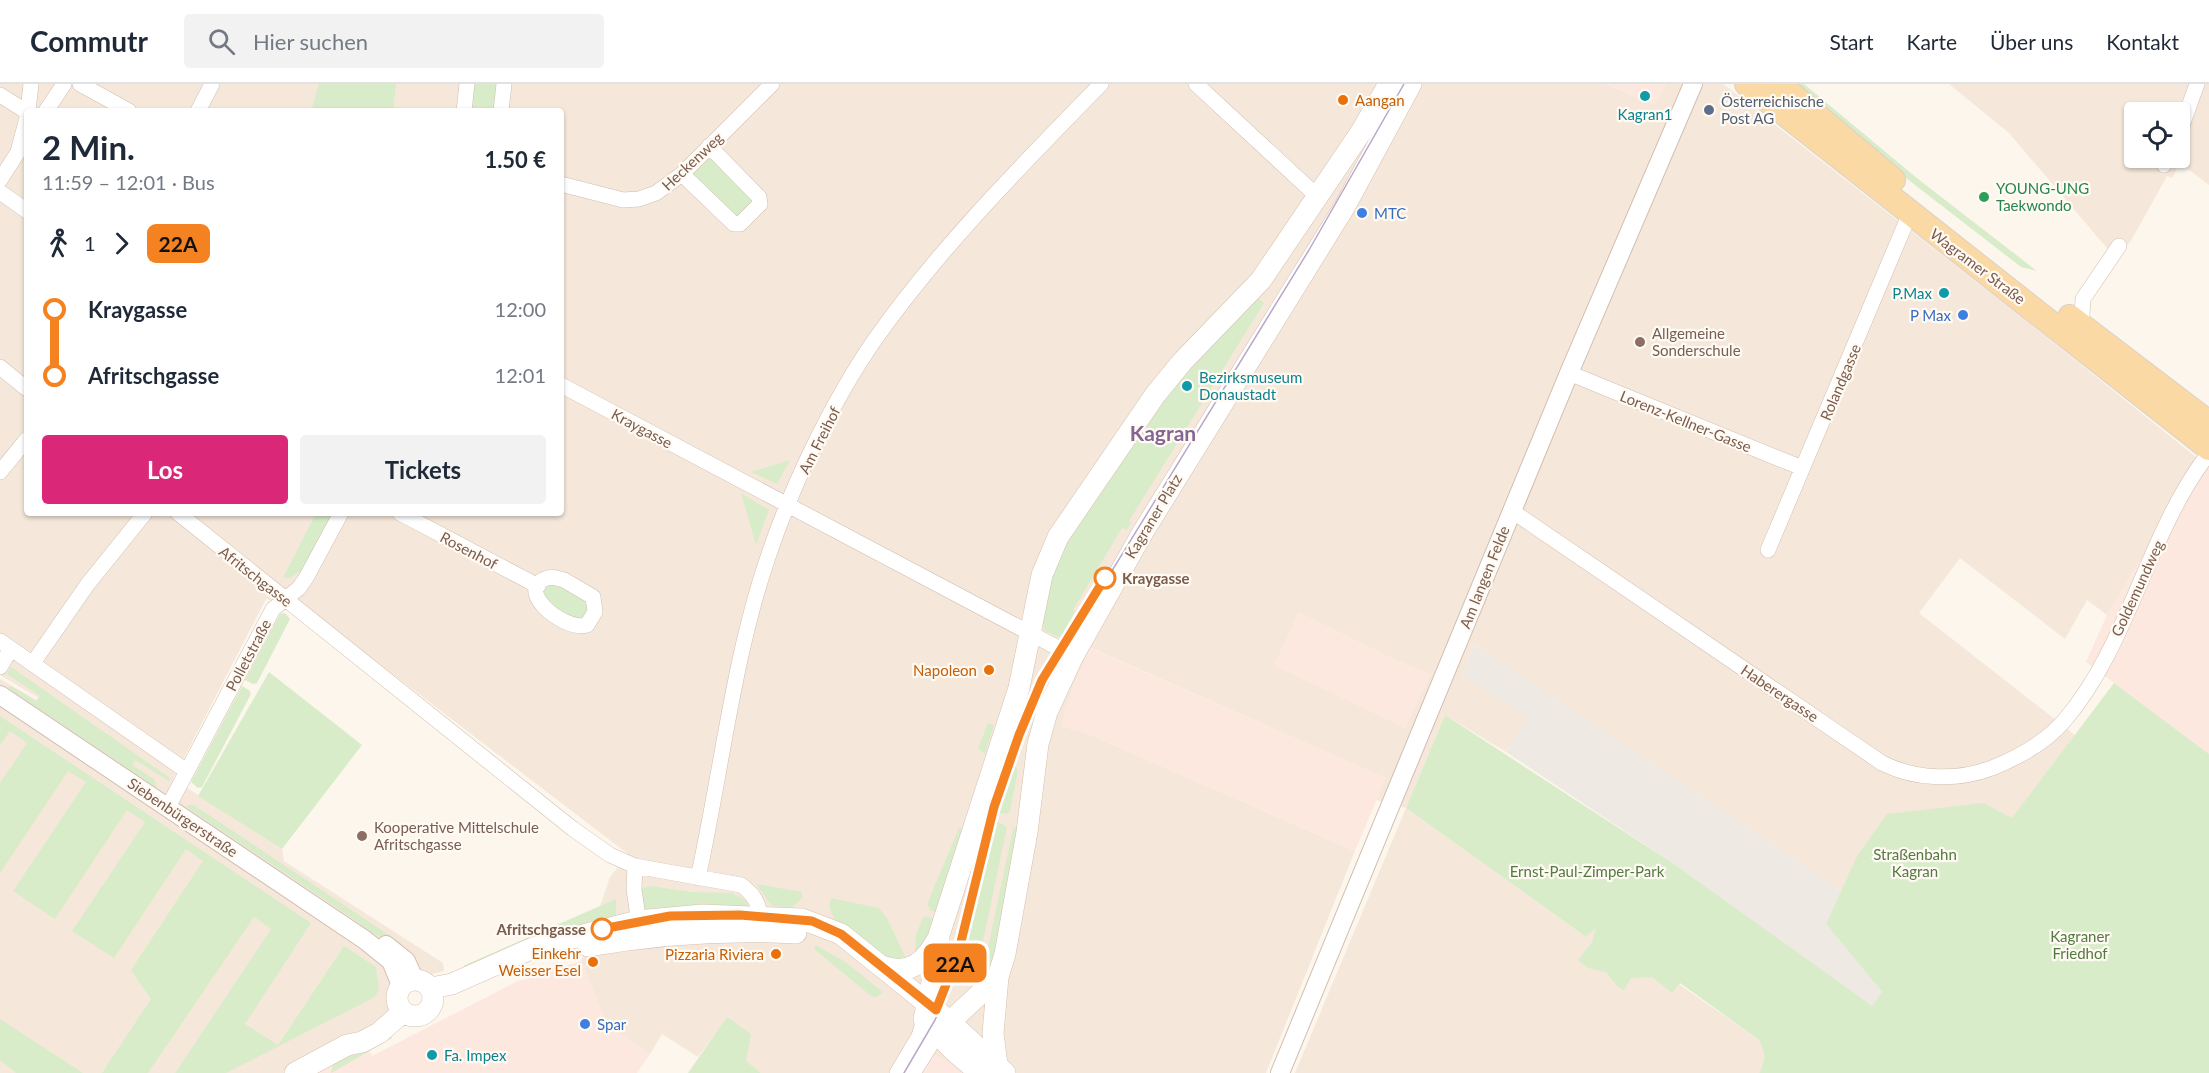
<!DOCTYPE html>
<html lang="de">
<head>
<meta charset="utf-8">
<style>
	:root { --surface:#fff; --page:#f2f2f3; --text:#1f2937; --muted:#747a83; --line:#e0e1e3; --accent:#db2777 }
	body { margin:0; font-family:Lato,sans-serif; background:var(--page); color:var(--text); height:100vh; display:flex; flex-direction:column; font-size:22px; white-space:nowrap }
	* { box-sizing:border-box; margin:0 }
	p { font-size:20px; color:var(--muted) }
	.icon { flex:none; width:33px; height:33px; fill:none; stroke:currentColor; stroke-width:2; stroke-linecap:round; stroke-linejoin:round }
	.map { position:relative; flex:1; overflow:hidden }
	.sheet { position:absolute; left:24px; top:24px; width:540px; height:408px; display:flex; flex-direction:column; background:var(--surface); border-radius:6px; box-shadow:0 2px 4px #0004 }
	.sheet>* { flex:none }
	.badge { padding:0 12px; border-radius:9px; font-size:21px; line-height:39px }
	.controls { position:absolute; left:2124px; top:18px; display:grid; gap:12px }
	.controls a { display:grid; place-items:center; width:66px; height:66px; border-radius:6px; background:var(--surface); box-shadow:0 2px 4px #0004; font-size:30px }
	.map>.badge { position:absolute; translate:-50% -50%; box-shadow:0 0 0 3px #fff }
	.legs { display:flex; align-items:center; gap:9px; height:66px; padding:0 18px; font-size:20px }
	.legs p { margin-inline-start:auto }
	.summary { display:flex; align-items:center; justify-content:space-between; height:102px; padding:0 18px }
	h1 { font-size:33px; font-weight:700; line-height:45px }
	.primary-button { display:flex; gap:12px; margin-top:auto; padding:12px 18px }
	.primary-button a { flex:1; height:69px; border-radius:6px; background:var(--accent); color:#fff; font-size:24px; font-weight:700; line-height:69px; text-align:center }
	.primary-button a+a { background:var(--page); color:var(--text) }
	ul { padding:0 18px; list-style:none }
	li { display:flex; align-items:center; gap:21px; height:66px; font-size:22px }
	li i { display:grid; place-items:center; width:9px; height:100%; margin:0 8px; background:currentColor }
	li i::after { content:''; width:15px; height:15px; margin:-8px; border:4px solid; border-radius:50%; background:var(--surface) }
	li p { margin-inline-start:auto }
	li:first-child i { background:linear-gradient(#0000 50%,currentColor 0) }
	li:last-child i { background:linear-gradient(currentColor 50%,#0000 0) }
	header { display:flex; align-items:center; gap:36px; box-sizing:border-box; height:84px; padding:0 30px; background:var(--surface); border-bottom:2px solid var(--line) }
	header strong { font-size:28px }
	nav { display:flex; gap:33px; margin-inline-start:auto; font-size:21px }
	.search { width:420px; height:54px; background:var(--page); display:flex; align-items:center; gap:15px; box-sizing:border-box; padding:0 21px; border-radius:6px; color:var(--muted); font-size:22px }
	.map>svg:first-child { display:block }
	.residential { fill:#f5e8da; fill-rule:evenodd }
	.commercial { fill:#fde8e0 }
	.industrial { fill:#efe9e4 }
	.green { fill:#d8ecc9 }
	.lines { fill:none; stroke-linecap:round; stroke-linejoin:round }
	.minor-casing { stroke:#d1beb0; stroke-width:16 }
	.tertiary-casing { stroke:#d1beb0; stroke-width:20 }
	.secondary-casing { stroke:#d6c0b0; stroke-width:22 }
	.primary-casing { stroke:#dad1cd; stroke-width:26 }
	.minor { stroke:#fff; stroke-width:15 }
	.tertiary { stroke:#fff; stroke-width:18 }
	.secondary { stroke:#fff; stroke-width:21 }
	.primary { stroke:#fbd9a5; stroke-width:24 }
	.tram { stroke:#b9a8c9; stroke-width:1.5 }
	.line-1-casing { stroke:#fff; stroke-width:14 }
	.line-1 { stroke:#f58220; stroke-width:9 }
	.culture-dot { fill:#0f9aa8; stroke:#fffaf3; stroke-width:2 }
	.food-dot { fill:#e8710a; stroke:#fffaf3; stroke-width:2 }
	.service-dot { fill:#5c6f8a; stroke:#fffaf3; stroke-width:2 }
	.leisure-dot { fill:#2e9e5b; stroke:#fffaf3; stroke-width:2 }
	.shop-dot { fill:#3f7fe0; stroke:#fffaf3; stroke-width:2 }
	.education-dot { fill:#8d6e63; stroke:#fffaf3; stroke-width:2 }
	.stop-1-dot { fill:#fff; stroke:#f58220; stroke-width:3 }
	.labels { text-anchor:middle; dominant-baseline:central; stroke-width:4.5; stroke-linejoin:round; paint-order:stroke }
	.food-label { font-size:15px; fill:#c56008; stroke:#fffaf3; text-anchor:end }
	.service-label { font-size:15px; fill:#4e5e75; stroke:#fffaf3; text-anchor:start }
	.culture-label { font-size:15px; fill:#0d838f; stroke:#fffaf3; text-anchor:start }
	.street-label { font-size:15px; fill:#7a5c4d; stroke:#fffaf3 }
	.leisure-label { font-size:15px; fill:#27864d; stroke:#fffaf3; text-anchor:start }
	.shop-label { font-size:15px; fill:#366cbe; stroke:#fffaf3; text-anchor:start }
	.education-label { font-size:15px; fill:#785e54; stroke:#fffaf3; text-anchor:start }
	.stop-label { font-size:15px; font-weight:bold; fill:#7a5c4d; stroke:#fffaf3; text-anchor:start }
	.park-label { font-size:15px; fill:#537a41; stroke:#fffaf3 }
	.district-label { font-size:21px; font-weight:bold; fill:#846695; stroke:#fffaf3 }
</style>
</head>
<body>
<header>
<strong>Commutr</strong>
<div class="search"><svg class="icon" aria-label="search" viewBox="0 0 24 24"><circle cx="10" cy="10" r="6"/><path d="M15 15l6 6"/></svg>Hier suchen</div>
<nav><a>Start</a><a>Karte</a><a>Über uns</a><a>Kontakt</a></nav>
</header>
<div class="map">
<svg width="2209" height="989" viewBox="0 0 2209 989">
	<rect width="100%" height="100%" fill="#fdf6ec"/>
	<path class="residential" d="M 0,0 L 1605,0 L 1654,20 L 1666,0 L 1723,0 L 2024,235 L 2201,377 L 2107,531 L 2087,516 L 2065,555 L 1960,474 L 1919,529 L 2075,651 L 2012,735 L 1982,719 L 1862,767 L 1857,772 L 1842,808 L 1474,560 L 1462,592 L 1528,634 L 1506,668 L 1445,631 L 1406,724 L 1586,853 L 1597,843 L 1759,956 L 1763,963 L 1764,981 L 1759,989 L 1295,989 L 1406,724 L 1376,716 L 1385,694 L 1091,564 L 1073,603 L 1061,642 L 1084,648 L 1355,767 L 1266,989 L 972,989 L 934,972 L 922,989 L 761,989 L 745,978 L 728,933 L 698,973 L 662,950 L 650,970 L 607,942 L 581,877 L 610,793 L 628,770 L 313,529 L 266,515 L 173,695 L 282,765 L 284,777 L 443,879 L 444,887 L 406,897 L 398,909 L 397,918 L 403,928 L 306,989 L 0,989 L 0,595 L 120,663 L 0,591 ZM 27,27 L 561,27 L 561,429 L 27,429 Z
		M 1949,0 L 2209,0 L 2209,101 L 2180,79 L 2172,94 L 2167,92 L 2132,155 L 2117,176 L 2009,49 ZM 2134,28 L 2180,28 L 2180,74 L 2134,74 Z"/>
	<path class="commercial" d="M 1605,0 L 1666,0 L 1654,20 Z
		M 2201,377 L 2209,383 L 2209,670 L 2086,578 L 2107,531 Z
		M 1299,528 L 1394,575 L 1431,590 L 1405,644 L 1274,581 Z
		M 1090,564 L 1386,694 L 1355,767 L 1084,648 L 1061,642 L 1073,603 Z
		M 581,877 L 607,942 L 650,970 L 637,989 L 306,989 L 366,960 L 372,972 L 516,898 Z
		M 934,971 L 972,989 L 922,989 Z"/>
	<path class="industrial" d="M 1474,560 L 1842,808 L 1826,840 L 1882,908 L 1872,923 L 1674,780 L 1506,668 L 1527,634 L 1462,592 Z"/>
	<path class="green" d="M 319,0 L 396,0 L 393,27 L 311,27 Z
		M 471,0 L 500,0 L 497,27 L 468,27 Z
		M 1797,0 L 1804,0 L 1918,95 L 2037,187 L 2021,183 L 1906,94 Z
		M 711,69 L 757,116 L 736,137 L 690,91 Z
		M 1255,211 L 1264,219 L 1129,437 L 1131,439 L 1127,446 L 1122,444 L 1073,526 L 1075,527 L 1061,554 L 1045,547 L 1042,537 L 1052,481 L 1149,326 Z
		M 790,376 L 777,400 L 751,388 Z
		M 741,409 L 769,426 L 756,461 Z
		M 316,429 L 334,429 L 302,489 L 300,487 L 290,494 L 283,494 Z
		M 552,499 L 587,514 L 591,525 L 580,537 L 545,520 L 543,505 Z
		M 285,529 L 290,535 L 257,599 L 253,600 L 245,596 L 280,530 Z
		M 11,583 L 170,694 L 169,697 L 135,676 L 132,681 L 154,695 L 157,704 L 7,604 L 11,602 L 36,617 L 40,612 L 7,590 Z
		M 269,588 L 362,661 L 282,765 L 198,712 Z
		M 2114,599 L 2209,670 L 2209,989 L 1759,989 C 1766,979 1765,967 1759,956 L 1680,899 L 1672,909 L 1652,893 L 1631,894 L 1624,906 L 1618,903 L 1606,888 L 1588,884 L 1578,876 L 1592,858 L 1596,844 L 1586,853 L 1406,724 L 1445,631 L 1674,780 L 1872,922 L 1882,908 L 1826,840 L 1857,772 L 1887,730 L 1983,719 L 2012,734 Z
		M 242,602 L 250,607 L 251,610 L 202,703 L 198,704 L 191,698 Z
		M 0,632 L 311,839 L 245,940 L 278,961 L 344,862 L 376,883 L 379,905 L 375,913 L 226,989 L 175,989 L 271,845 L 254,833 L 148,989 L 102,989 L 151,915 L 131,886 L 203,777 L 186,765 L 114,874 L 72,847 L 145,738 L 127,726 L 55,835 L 13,807 L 86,698 L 68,687 L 0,789 L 0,699 L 27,659 L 10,647 L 0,661 Z
		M 988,639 L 994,641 L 985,670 L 978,665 Z
		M 1014,681 L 1018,686 L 1010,727 L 1007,730 L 1000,729 Z
		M 189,721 L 194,721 L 401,859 L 401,863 L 362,844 L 361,840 L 186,723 Z
		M 997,737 L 1007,743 L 983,857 L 966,899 L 957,902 Z
		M 1018,742 L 995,884 L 968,909 L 988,864 L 1013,745 Z
		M 959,744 L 963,745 L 936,828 L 931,827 L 927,820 Z
		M 756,800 L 802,808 L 802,814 L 792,823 L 772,822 Z
		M 651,802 L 691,808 L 732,809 L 747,817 L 748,825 L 644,830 L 640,805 Z
		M 831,814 L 879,824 L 887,834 L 908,879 L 896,880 L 834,835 L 829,823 Z
		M 616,815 L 616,832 L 601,834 L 462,885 L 465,881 Z
		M 924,832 L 934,835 L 928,858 L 915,871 L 916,850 Z
		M 815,861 L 844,877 L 883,908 L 877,913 L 871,912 L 815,866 Z
		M 727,933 L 751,950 L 746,977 L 761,989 L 688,989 Z
		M 0,935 L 83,989 L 16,989 L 0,976 Z
		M 388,948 L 392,954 L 331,989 L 334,978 Z"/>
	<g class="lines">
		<defs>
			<path id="minor" d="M 80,0 L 129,27
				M 1196,0 L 1318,113
				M 0,11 L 27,28
				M 28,27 L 31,0
				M 46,27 L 64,0
				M 198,27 L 212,0
				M 464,27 L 467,0
				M 501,27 L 504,0
				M 2180,47 L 2197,0
				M 2164,81 L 2167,74
				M 682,90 L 734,140 L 740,140 L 760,120 L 759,113 L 709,62
				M 0,96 L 18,68 L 27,34
				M 561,100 L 623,116 L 639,115 L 656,109 L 682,90 L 772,0
				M 0,108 L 27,127
				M 2078,238 L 2082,231 L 2083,215 L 2119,162
				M 0,283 L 27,305
				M 1569,289 L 1802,384
				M 561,301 L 1073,572
				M 0,388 L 27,355
				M 1512,427 L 1882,679 C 1916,696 1957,697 1992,684 C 2019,673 2045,659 2064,637 C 2130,560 2147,449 2209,369
				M 178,429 L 573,745 L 610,771 L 635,782 L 741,801 C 757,812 761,825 761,843
				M 400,429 L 538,502
				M 1768,466 L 1910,129
				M 552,493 L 564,496 L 593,513 L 595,528 L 587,541 C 562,548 509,501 552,493 Z
				M 0,557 L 185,686
				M 33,579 L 87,501 L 145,429
				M 0,583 L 11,565
				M 168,723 L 273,525 L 299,504 L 306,494 L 341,429
				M 635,782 L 634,805 L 640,847
				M 698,794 C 721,690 733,576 767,476 C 791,403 832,317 876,254 C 942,161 1022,81 1101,0
				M 897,989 L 919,952 L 924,935
				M 913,989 L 938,949"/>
			<path id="tertiary" d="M 0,611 L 365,856 L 391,877 L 401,901
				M 386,861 L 406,877 L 414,895
				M 1280,989 L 1569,289 L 1693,0"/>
			<path id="secondary" d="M 588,862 C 656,850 726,845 796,849
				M 882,882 C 909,893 926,877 938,854
				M397 914a18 18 0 1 1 36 0a18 18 0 1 1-36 0Z
				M 431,904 L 452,900 L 533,864 L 638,837 L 702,831 L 802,835 L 841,850 L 949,937 L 1005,989
				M 924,935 L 938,871 L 939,851 L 1019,604 L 1042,491 L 1058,453 L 1155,311 L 1182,278 L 1261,196 L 1361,48 L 1389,0
				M 928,939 L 954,967 L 980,989
				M 938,949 L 998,893 L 1005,870 L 1027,748 L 1038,660 L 1047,628 L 1073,572 L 1143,448 L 1345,122 L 1411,0
				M 997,981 L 993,949 L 998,893
				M 295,989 L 347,961 L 362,958 L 379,949 L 403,928"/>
			<path id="primary" d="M 1747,0 L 2209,364
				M 1779,0 L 1893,96
				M 2070,233 L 2209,339"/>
		</defs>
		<use href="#minor" class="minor-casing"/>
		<use href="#tertiary" class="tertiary-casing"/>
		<use href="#secondary" class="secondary-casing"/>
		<use href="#primary" class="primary-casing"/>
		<use href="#minor" class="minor"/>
		<use href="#tertiary" class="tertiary"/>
		<use href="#secondary" class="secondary"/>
		<use href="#primary" class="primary"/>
		<path class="tram" d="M 904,989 L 935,936 L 954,892 L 1005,700 L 1023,647 L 1051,586 L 1309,166 L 1404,0"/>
	</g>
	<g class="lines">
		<defs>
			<path id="line-1" d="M 602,845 L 670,832 L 740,831 L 812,837 L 841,850 L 936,926 L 958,870 L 994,723 L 1019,651 L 1042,596 L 1105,494"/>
		</defs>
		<use href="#line-1" class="line-1-casing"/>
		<use href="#line-1" class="line-1"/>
	</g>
	<g class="culture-dot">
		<circle cx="1645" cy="12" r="6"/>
		<circle cx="1944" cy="209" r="6"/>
		<circle cx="1187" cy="302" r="6"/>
		<circle cx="432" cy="971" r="6"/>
	</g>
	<g class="food-dot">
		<circle cx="1343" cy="16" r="6"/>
		<circle cx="989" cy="586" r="6"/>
		<circle cx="776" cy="870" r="6"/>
		<circle cx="593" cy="878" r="6"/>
	</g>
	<circle class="service-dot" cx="1709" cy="26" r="6"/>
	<circle class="leisure-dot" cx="1984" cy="113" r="6"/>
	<g class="shop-dot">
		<circle cx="1362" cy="129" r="6"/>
		<circle cx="1963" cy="231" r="6"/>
		<circle cx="585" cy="940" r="6"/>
	</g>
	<g class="education-dot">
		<circle cx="1640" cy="258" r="6"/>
		<circle cx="362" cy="752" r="6"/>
	</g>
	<g class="stop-1-dot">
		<circle cx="1105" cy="494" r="10"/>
		<circle cx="602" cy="845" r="10"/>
	</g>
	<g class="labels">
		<g class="food-label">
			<text x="1355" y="16" text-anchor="start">Aangan</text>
			<text x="977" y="586">Napoleon</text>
			<text x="581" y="869">Einkehr<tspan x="581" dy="17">Weisser Esel</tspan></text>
			<text x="764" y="870">Pizzaria Riviera</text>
		</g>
		<g class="service-label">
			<text x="1721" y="17">Österreichische<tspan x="1721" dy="17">Post AG</tspan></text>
		</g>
		<g class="culture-label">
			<text x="1645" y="30" text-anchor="middle">Kagran1</text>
			<text x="1932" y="209" text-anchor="end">P.Max</text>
			<text x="1199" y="293">Bezirksmuseum<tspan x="1199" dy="17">Donaustadt</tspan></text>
			<text x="444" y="971">Fa. Impex</text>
		</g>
		<g class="street-label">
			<text transform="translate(692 77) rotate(-43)">Heckenweg</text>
			<text transform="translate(1978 182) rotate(37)">Wagramer Straße</text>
			<text transform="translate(1840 298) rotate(-67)">Rolandgasse</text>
			<text transform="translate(1686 337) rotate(22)">Lorenz-Kellner-Gasse</text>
			<text transform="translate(642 344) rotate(28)">Kraygasse</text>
			<text transform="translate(819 356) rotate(-63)">Am Freihof</text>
			<text transform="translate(1153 432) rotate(-59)">Kagraner Platz</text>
			<text transform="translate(469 466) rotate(28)">Rosenhof</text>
			<text transform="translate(256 492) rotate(38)">Afritschgasse</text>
			<text transform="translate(1484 493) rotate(-68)">Am langen Felde</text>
			<text transform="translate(2137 504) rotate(-65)">Goldemundweg</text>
			<text transform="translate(248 571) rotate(-62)">Polletstraße</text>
			<text transform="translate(1780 609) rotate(34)">Haberergasse</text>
			<text transform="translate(183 733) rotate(34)">Siebenbürgerstraße</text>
		</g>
		<g class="leisure-label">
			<text x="1996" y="104">YOUNG-UNG<tspan x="1996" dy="17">Taekwondo</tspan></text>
		</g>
		<g class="shop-label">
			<text x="1374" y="129">MTC</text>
			<text x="1951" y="231" text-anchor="end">P Max</text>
			<text x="597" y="940">Spar</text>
		</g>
		<g class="education-label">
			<text x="1652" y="249">Allgemeine<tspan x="1652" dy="17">Sonderschule</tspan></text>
			<text x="374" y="743">Kooperative Mittelschule<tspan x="374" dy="17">Afritschgasse</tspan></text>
		</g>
		<g class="stop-label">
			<text x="1122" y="494">Kraygasse</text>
			<text x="586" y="845" text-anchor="end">Afritschgasse</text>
		</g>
		<g class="park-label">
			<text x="1915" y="770">Straßenbahn<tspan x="1915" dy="17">Kagran</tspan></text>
			<text x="1587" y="787">Ernst-Paul-Zimper-Park</text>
			<text x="2080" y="852">Kagraner<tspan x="2080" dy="17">Friedhof</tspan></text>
		</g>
		<g class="district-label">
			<text x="1163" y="348">Kagran</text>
		</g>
	</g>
</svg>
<div class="controls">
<a><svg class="icon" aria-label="locate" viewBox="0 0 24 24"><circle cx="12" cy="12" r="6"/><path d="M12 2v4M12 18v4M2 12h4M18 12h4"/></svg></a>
</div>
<b class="badge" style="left:955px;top:879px;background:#f58220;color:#111">22A</b>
<section class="sheet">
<div class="summary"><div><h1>2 Min.</h1><p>11:59 – 12:01 · Bus</p></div><b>1.50 €</b></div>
<div class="legs"><svg class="icon" aria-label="walk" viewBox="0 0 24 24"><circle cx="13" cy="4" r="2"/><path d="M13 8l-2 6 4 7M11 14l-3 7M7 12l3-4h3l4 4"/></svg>1<svg class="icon" aria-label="forward" viewBox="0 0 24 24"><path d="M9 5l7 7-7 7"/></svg><b class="badge" style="background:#f58220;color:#111">22A</b></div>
<ul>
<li><i style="color:#f58220"></i><b>Kraygasse</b><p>12:00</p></li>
<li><i style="color:#f58220"></i><b>Afritschgasse</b><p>12:01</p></li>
</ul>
<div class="primary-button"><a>Los</a><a>Tickets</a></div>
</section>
</div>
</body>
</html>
